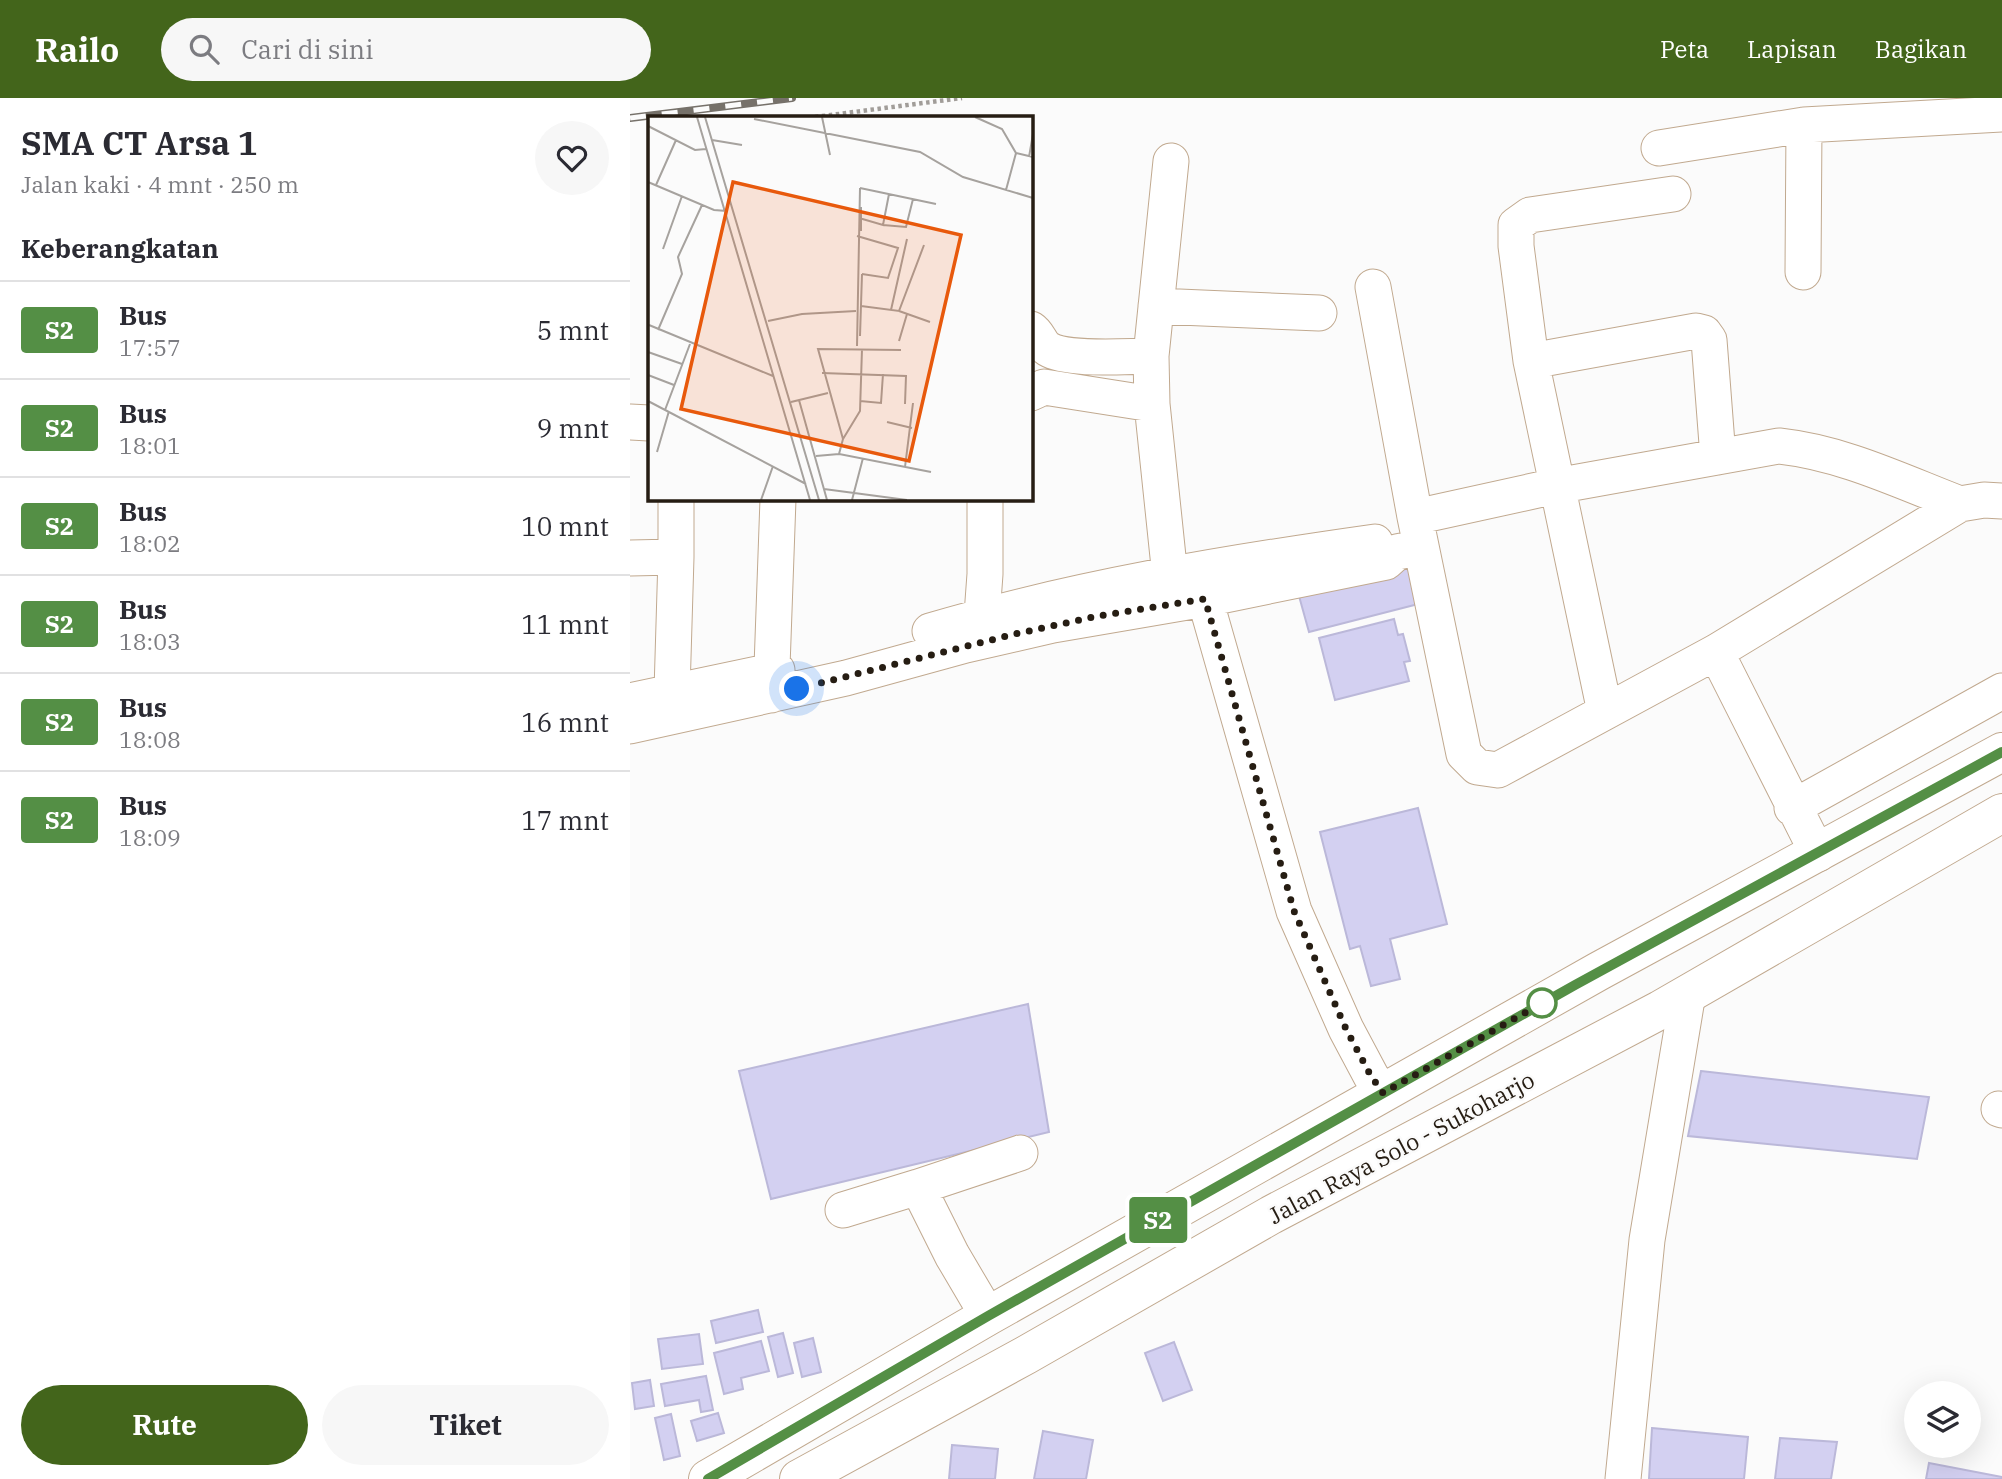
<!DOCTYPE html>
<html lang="id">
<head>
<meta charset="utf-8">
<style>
	:root { --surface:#fff; --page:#f7f7f7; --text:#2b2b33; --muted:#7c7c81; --line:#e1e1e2; --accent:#43651b }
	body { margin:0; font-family:"IBM Plex Serif",serif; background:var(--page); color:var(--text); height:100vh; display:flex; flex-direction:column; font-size:26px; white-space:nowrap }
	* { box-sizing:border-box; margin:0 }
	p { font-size:23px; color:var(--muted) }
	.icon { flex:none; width:38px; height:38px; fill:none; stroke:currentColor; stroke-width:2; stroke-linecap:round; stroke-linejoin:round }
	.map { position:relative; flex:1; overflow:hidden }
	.drawer { display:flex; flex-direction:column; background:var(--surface); width:630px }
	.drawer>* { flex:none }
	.badge { padding:0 14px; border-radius:5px; font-size:24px; line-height:46px }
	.tools { position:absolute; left:1274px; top:1283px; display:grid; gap:14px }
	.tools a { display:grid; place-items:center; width:77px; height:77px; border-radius:50%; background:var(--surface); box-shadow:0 7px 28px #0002; font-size:35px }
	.you { position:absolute; width:35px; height:35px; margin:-18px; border:5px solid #fff; border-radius:50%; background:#1a73e8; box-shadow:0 0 0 10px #1a73e833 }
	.map>.badge { position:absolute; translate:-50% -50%; box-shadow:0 0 0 4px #fff }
	h2 { padding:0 21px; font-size:26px; line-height:63px }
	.round { display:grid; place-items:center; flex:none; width:74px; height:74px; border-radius:37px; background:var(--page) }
	.overview { display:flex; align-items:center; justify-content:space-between; height:119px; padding:0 21px }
	h1 { font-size:33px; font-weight:700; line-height:52px }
	.cta { display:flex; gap:14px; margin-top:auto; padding:14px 21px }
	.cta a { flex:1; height:80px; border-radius:42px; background:var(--accent); color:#fff; font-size:28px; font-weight:700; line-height:80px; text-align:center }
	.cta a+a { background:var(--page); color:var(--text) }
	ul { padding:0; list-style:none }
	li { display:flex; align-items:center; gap:21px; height:98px; padding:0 21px; border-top:2px solid var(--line) }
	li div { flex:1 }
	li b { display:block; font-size:26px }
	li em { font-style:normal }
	li .badge { min-width:77px; font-weight:700; text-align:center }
	header { display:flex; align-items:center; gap:42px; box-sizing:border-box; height:98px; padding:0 35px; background:var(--accent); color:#fff }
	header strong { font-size:33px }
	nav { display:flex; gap:38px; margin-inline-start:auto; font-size:24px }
	.search { width:490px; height:63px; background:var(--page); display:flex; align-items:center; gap:18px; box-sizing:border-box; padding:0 24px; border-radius:38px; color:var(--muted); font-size:26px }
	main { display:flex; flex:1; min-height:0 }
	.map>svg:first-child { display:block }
	.building { fill:#d3d0f1; stroke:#bbb8d9; stroke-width:2 }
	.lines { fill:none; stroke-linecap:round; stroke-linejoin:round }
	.minor-casing { stroke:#c1a98f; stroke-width:37 }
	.major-casing { stroke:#c1a98f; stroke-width:40 }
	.path { stroke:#a19d99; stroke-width:4.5; stroke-dasharray:3.5 3.5; stroke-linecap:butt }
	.minor { stroke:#fff; stroke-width:35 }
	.major { stroke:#fff; stroke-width:38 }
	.rail-casing { stroke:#76716a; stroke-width:8 }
	.rail { stroke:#fbfbfb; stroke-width:5; stroke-dasharray:16; stroke-linecap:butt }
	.line-casing { stroke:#fff; stroke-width:16 }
	.line { stroke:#548f45; stroke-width:10 }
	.walk { stroke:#261d13; stroke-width:7; stroke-dasharray:0 12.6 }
	.stop-dot { fill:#fff; stroke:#548f45; stroke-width:3.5 }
	.labels { text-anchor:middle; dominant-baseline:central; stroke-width:5; stroke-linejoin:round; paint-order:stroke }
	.street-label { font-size:23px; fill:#261d13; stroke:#fbfbfb }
	.inset-road { fill:none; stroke:#a6a29e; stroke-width:2 }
	.view { fill:#e8590c; fill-opacity:0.15; stroke:#e8590c; stroke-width:3.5 }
	.inset-edge { fill:none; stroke:#261d13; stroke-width:3.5 }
</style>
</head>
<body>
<header>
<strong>Railo</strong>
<div class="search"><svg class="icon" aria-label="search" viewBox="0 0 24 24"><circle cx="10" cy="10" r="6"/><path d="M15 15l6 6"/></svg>Cari di sini</div>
<nav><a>Peta</a><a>Lapisan</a><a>Bagikan</a></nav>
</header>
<main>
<section class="drawer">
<div class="overview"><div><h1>SMA CT Arsa 1</h1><p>Jalan kaki · 4 mnt · 250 m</p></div><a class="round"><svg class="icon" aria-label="heart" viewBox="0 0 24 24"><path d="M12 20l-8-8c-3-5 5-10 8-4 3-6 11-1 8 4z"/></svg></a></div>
<h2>Keberangkatan</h2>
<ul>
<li><span class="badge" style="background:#548f45;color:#fff">S2</span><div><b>Bus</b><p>17:57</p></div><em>5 mnt</em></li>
<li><span class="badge" style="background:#548f45;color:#fff">S2</span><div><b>Bus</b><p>18:01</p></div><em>9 mnt</em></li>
<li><span class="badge" style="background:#548f45;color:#fff">S2</span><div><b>Bus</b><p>18:02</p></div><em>10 mnt</em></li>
<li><span class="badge" style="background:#548f45;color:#fff">S2</span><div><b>Bus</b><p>18:03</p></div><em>11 mnt</em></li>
<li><span class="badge" style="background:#548f45;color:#fff">S2</span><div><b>Bus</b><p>18:08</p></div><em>16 mnt</em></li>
<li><span class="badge" style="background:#548f45;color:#fff">S2</span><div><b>Bus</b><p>18:09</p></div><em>17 mnt</em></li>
</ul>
<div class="cta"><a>Rute</a><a>Tiket</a></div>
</section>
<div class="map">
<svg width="1372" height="1381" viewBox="0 0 1372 1381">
	<rect width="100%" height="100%" fill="#fbfbfb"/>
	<path class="building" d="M 791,467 L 800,503 L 679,534 L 669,498 Z
		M 764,521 L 768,537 L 773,536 L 780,563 L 774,564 L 779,583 L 705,602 L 689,540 Z
		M 788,710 L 817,826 L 760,841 L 770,881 L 741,888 L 730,848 L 720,851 L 690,734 Z
		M 398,906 L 419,1034 L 141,1101 L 109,973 Z
		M 1071,973 L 1299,999 L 1287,1061 L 1058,1038 Z
		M 128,1212 L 133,1234 L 86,1245 L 81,1223 Z
		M 153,1235 L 163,1275 L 148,1279 L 138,1239 Z
		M 69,1236 L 73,1266 L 32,1271 L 28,1241 Z
		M 183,1240 L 191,1274 L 172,1279 L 164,1245 Z
		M 131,1243 L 139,1273 L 111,1280 L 113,1291 L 94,1296 L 84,1255 Z
		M 544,1244 L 562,1292 L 533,1303 L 515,1255 Z
		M 76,1278 L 83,1312 L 71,1314 L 69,1302 L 35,1308 L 31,1286 Z
		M 20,1282 L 24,1308 L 5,1311 L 2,1285 Z
		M 88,1315 L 94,1335 L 67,1343 L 61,1323 Z
		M 41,1316 L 50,1358 L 34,1362 L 25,1320 Z
		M 1022,1330 L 1118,1339 L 1114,1381 L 1019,1381 Z
		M 413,1333 L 463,1342 L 456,1381 L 404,1381 Z
		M 1150,1340 L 1207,1344 L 1201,1381 L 1145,1381 Z
		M 322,1347 L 368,1351 L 365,1381 L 319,1381 Z
		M 1299,1365 L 1372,1379 L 1372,1381 L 1296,1381 Z"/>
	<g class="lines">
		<defs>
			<path id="minor" d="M 1029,50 L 1174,27 L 1372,16
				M 1173,174 L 1174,27
				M 743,189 L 785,419 L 834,656 L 847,669 L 868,672 L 1086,554 L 1330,406 L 1354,402 L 1372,403
				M 526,208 L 689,215
				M 401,231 C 409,236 410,246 418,251 C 438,263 496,258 521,258 L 522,306 L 540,478
				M 521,258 L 541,63
				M 901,263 L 1066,233 L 1074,235 L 1079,242 L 1088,359
				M 401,295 L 414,289 L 522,306
				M 0,324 L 19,325
				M 785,419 L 926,388 L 1149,348 C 1213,355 1270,383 1330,406
				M 46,459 L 46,401
				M 0,460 L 46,459 L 42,593 L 39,616
				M 575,501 L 664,813 L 716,931 L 741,978 L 753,995
				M 352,517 L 355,476 L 355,401
				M 300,533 C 445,490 596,465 745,444
				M 1086,554 L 1188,756
				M 141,597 L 148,401
				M 0,603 L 147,572
				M 975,614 L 901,263 L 886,148 L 886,127 L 900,117 L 1043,96
				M 0,628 L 216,580 L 336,547 L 423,527 L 575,501 L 756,464 L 767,454 L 777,452
				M 1162,710 L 1372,593
				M 1369,1011 L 1372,1012
				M 288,1089 L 390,1055
				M 213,1112 L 288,1089 L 322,1157 L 358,1218
				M 993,1381 L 1017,1142 L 1058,895"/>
			<path id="major" d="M 78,1381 L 358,1218 L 969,873 L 1372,654
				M 169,1381 L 396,1257 L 641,1117 L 1030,912 L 1372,715"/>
		</defs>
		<use href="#minor" class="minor-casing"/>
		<use href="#major" class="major-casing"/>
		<path class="path" d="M 185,19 L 332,0
			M 18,41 L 19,41"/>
		<use href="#minor" class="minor"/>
		<use href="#major" class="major"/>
		<defs>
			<path id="rail" d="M 0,20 L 162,0"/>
		</defs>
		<use href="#rail" class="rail-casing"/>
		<use href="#rail" class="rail"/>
	</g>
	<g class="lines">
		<defs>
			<path id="line" d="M 78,1381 L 358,1218 L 945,887 L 1372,654"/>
		</defs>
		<use href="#line" class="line-casing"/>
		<use href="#line" class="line"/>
		<path class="walk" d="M 167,591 L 385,536 L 468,518 L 575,501 L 664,813 L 716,931 L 741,978 L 753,995 L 921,900 L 912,905"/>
	</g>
	<circle class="stop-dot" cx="912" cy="905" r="14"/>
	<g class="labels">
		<g class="street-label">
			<text transform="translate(771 1049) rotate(-28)">Jalan Raya Solo - Sukoharjo</text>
		</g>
	</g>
	<g transform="translate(18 18)">
		<rect width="385" height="385" fill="#fbfbfb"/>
		<path class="inset-road" d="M 49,1 L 162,384M 57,1 L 171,384M 174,1 L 182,39M 327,1 L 354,13 L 368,37 L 385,41M 106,3 L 272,36 L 315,61 L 385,82M 0,10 L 47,34 L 58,33M 64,24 L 94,29M 381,41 L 385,18M 0,66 L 66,94 L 79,95M 8,69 L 28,24M 212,72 L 288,88M 358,74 L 368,37M 211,102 L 235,109 L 241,78M 235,109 L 258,111 L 265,83M 213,115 L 213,91M 209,120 L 250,132 L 240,162 L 214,158M 15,133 L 34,80M 213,190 L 251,195 L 276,129M 243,194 L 259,123M 251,195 L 282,206M 120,205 L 154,198 L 208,195M 1,209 L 125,260M 10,214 L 34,158 L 30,141 L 54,89M 212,220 L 214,158M 251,225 L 259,198M 209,230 L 212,72M 253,234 L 170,233 L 195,323 L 191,338 L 283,356M 0,236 L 34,248M 174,257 L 258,260 L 257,288M 0,259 L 26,269M 151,284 L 179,384M 0,285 L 158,368M 212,285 L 233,287 L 235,258M 143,286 L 180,277M 17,294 L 42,228M 239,306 L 264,312M 195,323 L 212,295 L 214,233M 9,336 L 21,295M 168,340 L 191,338M 257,351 L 265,287M 176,373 L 259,384M 113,384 L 125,350M 204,384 L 215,342"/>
		<path class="view" d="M 85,66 L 313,119 L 261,345 L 33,293 Z"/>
		<rect width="385" height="385" class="inset-edge"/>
	</g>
</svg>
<div class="tools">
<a><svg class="icon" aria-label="layers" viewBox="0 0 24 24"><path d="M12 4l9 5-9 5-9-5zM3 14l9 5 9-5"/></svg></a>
</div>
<div class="you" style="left:167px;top:591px"></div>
<b class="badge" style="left:528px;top:1122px;background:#548f45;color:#fff">S2</b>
</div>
</main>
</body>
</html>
